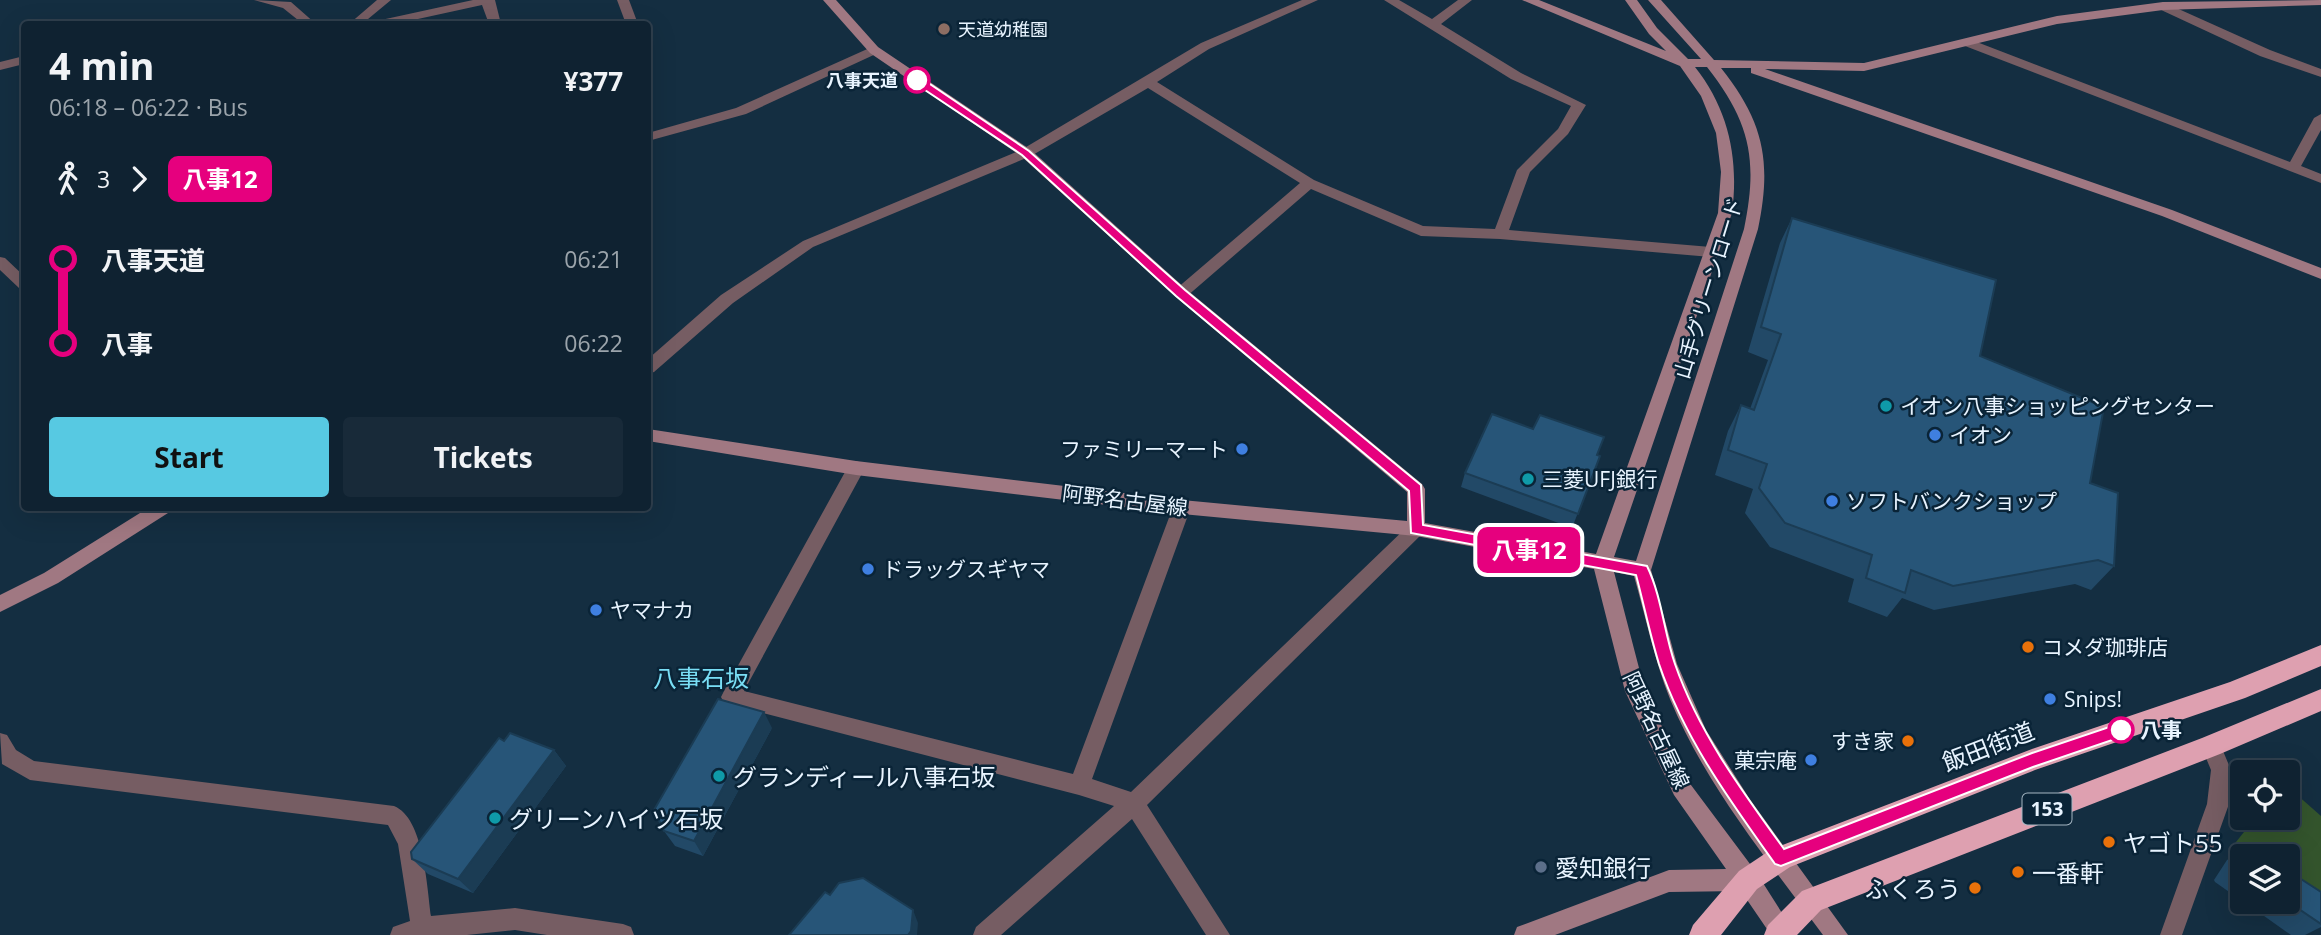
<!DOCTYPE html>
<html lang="en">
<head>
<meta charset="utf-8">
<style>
	:root { --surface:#0f2231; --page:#182a39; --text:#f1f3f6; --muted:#9ba4ab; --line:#2f3f4d; --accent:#57c9e2 }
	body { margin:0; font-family:"Open Sans","Noto Sans JP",sans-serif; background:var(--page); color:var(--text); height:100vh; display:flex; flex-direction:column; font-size:26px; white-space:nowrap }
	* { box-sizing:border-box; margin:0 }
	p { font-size:23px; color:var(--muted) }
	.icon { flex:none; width:38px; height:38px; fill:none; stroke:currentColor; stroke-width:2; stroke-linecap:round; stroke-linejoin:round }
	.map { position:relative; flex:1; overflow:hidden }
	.details { position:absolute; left:21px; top:21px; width:630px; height:490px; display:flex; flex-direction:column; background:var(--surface); border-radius:7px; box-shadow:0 7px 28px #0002,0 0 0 2px var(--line) }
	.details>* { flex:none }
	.badge { padding:0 14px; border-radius:10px; font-size:24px; line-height:46px }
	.buttons { position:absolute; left:2230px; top:760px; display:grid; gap:14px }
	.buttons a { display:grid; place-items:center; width:70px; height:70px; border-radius:7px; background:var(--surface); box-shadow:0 7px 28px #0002,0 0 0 2px var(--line); font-size:35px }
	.map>.badge { position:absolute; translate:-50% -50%; box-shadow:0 0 0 4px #fff }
	.legs { display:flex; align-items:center; gap:10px; height:77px; padding:0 28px; font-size:23px }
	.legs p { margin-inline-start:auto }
	.headline { display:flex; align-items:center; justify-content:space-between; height:119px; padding:0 28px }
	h1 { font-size:38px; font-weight:700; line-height:52px }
	.button { display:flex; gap:14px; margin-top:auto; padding:14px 28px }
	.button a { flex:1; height:80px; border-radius:7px; background:var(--accent); color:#111; font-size:28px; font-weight:700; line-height:80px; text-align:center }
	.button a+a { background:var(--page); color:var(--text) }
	ul { padding:0 28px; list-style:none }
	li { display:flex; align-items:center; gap:24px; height:84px; font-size:26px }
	li i { display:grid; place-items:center; width:10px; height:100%; margin:0 9px; background:currentColor }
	li i::after { content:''; width:18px; height:18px; margin:-9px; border:5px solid; border-radius:50%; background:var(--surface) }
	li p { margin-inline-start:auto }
	li:first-child i { background:linear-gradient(#0000 50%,currentColor 0) }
	li:last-child i { background:linear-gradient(currentColor 50%,#0000 0) }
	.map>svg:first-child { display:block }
	.green { fill:#34552d }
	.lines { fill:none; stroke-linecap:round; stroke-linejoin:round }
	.street { fill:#765d63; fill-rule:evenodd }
	.secondary { fill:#a07882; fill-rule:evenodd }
	.highway { fill:#dea0b0; fill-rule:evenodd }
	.wall { fill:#224967 }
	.shaded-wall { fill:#1b3c54 }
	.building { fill:#275578; stroke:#1b3c54; stroke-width:2 }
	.line-1 { fill:#e6007e; stroke:#fff; stroke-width:2 }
	.education-dot { fill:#8d6e63; stroke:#0a2437; stroke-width:2.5 }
	.stop-1-dot { fill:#fff; stroke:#e6007e; stroke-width:3.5 }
	.culture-dot { fill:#0f9aa8; stroke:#0a2437; stroke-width:2.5 }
	.shop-dot { fill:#3f7fe0; stroke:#0a2437; stroke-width:2.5 }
	.food-dot { fill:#e8710a; stroke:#0a2437; stroke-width:2.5 }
	.service-dot { fill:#5c6f8a; stroke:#0a2437; stroke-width:2.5 }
	.labels { text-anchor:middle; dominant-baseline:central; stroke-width:5; stroke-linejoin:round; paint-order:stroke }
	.far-poi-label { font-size:18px; fill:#e8f4ff; stroke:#0a2437; text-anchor:start }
	.far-stop-label { font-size:18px; font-weight:bold; fill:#e8f4ff; stroke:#0a2437; text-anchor:end }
	.shield { fill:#0a2437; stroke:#a5b6c3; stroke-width:2 }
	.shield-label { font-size:19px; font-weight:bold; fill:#e8f4ff }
	.street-label { font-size:21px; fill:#e8f4ff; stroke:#0a2437 }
	.poi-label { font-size:21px; fill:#e8f4ff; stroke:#0a2437; text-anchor:start }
	.stop-label { font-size:21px; font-weight:bold; fill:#e8f4ff; stroke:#0a2437; text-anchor:start }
	.quarter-label { font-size:24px; fill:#79def5; stroke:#0a2437 }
	.near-street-label { font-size:24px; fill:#e8f4ff; stroke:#0a2437 }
	.near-poi-label { font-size:24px; fill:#e8f4ff; stroke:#0a2437; text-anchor:start }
</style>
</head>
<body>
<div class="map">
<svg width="2321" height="935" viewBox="0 0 2321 935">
	<rect width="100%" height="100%" fill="#142e41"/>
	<path class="green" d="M 2287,786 L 2321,816 L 2321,912 L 2287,885 L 2287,856 L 2245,856 L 2232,847 L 2256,817 L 2287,817 Z"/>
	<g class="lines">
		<path class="street" d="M 254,0 L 291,2 L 316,24 L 303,24 L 283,8 Z
			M 377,0 L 391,0 L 362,24 L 349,24 Z
			M 473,0 L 495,0 L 501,24 L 489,24 L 482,5 L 395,24 L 375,24 L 381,20 Z
			M 617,0 L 629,0 L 638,24 L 626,24 Z
			M 1302,0 L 1318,0 L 1209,49 L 1157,82 L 1314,180 L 1423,226 L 1495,229 L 1517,170 L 1558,129 L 1571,106 L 1511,79 L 1384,0 L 1399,0 L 1432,19 L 1458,0 L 1472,0 L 1441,24 L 1521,73 L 1586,105 L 1568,134 L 1530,172 L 1509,230 L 1711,247 L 1719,252 L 1711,257 L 1500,239 L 1421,236 L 1311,189 L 1186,297 L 1176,297 L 1173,293 L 1176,289 L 1300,183 L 1148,88 L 1031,156 L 813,247 L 733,303 L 654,372 L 648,374 L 648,359 L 721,295 L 803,241 L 1021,150 L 1201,43 Z
			M 2163,2 L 2270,50 L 2321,69 L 2321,77 L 2260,56 L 2159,9 L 2157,6 Z
			M 1969,39 L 2290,162 L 2314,118 L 2321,114 L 2321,130 L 2301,166 L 2321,174 L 2321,183 L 1965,46 L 1963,43 Z
			M 874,46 L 878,47 L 878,53 L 746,114 L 648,141 L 648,133 L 736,108 Z
			M 24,56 L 24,64 L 0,70 L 0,62 Z
			M 0,257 L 5,258 L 24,276 L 24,289 L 19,288 L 0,270 Z
			M 856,461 L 862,463 L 865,468 L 744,691 L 1073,774 L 1173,507 L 1176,502 L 1188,502 L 1191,507 L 1092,779 L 1131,792 L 1410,524 L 1416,522 L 1422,524 L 1425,529 L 1422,534 L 1147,805 L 1230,935 L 1206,935 L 1132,819 L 1001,935 L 973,935 L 976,927 L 1114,806 L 1079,795 L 724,703 L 721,697 L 724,691 L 850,463 Z
			M 0,733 L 7,735 L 16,750 L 34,761 L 394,806 C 424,818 427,887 431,916 L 515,908 L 623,924 L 631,927 L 634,935 L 547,935 L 515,930 L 467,935 L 390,935 L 393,927 L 410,921 L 398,844 L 388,825 L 30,780 L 2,764 Z
			M 2211,737 L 2218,739 L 2231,770 L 2229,804 L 2182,935 L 2160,935 L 2207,804 L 2211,770 L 2201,746 L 2204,739 Z"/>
		<path class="secondary" d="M 823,0 L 836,0 L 878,47 L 1031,150 L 1186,289 L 1422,484 L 1425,489 L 1425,523 L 1596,554 L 1718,213 L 1721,172 L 1716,133 L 1701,96 L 1680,66 L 1522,0 L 1539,0 L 1666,51 L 1649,34 L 1625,0 L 1637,0 L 1657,28 L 1688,59 L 1701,59 L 1648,0 L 1661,0 L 1714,60 L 1864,63 L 2057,16 L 2163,2 L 2321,0 L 2321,5 L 2163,10 L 2057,24 L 1864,71 L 1765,69 L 2172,210 L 2321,268 L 2321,279 L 2162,216 L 1751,73 L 1751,68 L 1721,68 C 1764,122 1772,162 1758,229 L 1651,570 L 1677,664 L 1706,730 L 1749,798 L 1848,935 L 1823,935 C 1768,860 1706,786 1670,699 C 1654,659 1646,618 1634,576 L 1614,572 L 1645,691 L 1688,781 L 1756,872 L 1796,935 L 1771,935 L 1741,891 L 1669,892 L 1555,935 L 1514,935 L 1517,927 L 1669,870 L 1726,869 L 1674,795 L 1625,691 L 1594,569 L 1416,536 L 1182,514 L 856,475 L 648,441 L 648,429 L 856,461 L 1182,500 L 1407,521 L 1407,492 L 1176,297 L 1021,156 L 870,53 ZM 1695,67 L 1707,67 C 1751,123 1758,161 1744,229 L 1636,561 L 1614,557 L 1732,213 C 1739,159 1729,110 1695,67 Z
			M 148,508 L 171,508 L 168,513 L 58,583 L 0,612 L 0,595 L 44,573 Z"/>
		<path class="highway" d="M 2321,645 L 2321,666 L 2245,698 L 2035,770 L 1790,867 L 1757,889 L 1721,935 L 1689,935 L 1693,925 L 1739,871 L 1772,849 L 2032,749 L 2230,682 Z
			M 2321,689 L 2321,711 L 2220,754 L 1821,910 L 1797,935 L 1764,935 L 1768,925 L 1802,891 L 2202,738 Z"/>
	</g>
	<path class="wall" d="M 1792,218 L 1980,356 L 2090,483 L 2114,566 L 2091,590 L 2075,584 L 1934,610 L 1902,598 L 1887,617 L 1848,602 L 1854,579 L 1770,547 L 1745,513 L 1753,489 L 1715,475 L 1728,431 L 1741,405 L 1750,409 L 1768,360 L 1748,352 L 1780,243 Z
		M 1597,455 L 1600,456 L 1572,528 L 1461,487 L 1465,473 Z
		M 772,728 L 703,856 L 675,846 L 664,831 Z
		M 504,741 L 554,750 L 566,766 L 473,893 L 428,874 L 412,859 Z
		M 2250,845 L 2266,856 L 2242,856 L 2242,901 L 2215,882 L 2214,880 L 2227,860 Z
		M 2321,892 L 2321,927 L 2305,935 L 2291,935 L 2243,901 L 2287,901 Z"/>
	<path class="shaded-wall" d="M 764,712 L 772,728 L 703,856 L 694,841 Z
		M 554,750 L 566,766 L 473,893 L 458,879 Z
		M 913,910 L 918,923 L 917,935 L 908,935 Z"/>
	<path class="building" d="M 1792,218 L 1996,280 L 1980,356 L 2104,407 L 2090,483 L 2118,493 L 2114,566 L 2098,560 L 1953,586 L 1911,570 L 1905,593 L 1866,578 L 1872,555 L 1785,523 L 1759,488 L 1767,464 L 1728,450 L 1741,405 L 1754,410 L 1781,334 L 1761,327 Z
		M 1492,414 L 1533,429 L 1540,415 L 1604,437 L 1597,455 L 1600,456 L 1578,514 L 1465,473 Z
		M 718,699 L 764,712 L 694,841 L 664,831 L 654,810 Z
		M 510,733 L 554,750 L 458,879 L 412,859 L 411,852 L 499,738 L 504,741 Z
		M 2250,845 L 2266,856 L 2243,856 Z
		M 2242,858 L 2242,870 L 2238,868 L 2237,865 Z
		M 2287,870 L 2321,892 L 2321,924 L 2287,901 Z
		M 863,878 L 913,910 L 911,931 L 908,935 L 789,935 L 825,892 L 830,895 L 839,883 Z"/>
	<path class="line-1" d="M 913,78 L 921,78 L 1029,151 L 1185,290 L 1421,485 L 1423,525 L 1647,566 C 1662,597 1664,633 1675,664 C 1699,733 1742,791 1784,849 L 2032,753 L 2121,723 L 2127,725 L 2129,730 L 2127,735 L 2033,767 L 1781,866 L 1775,864 C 1730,801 1684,738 1659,664 C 1650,635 1644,605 1636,575 L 1411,533 L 1409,491 L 1176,296 L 1022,155 L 913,82 Z"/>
	<circle class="education-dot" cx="944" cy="29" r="7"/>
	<g class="stop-1-dot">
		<circle cx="917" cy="80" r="12"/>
		<circle cx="2121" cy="730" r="12"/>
	</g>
	<g class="culture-dot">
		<circle cx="1886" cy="406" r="7"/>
		<circle cx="1528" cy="479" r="7"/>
		<circle cx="719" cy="776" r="7"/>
		<circle cx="495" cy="818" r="7"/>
	</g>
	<g class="shop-dot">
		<circle cx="1935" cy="435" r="7"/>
		<circle cx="1242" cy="449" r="7"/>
		<circle cx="1832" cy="501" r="7"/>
		<circle cx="868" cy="569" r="7"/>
		<circle cx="596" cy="610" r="7"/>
		<circle cx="2050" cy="699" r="7"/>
		<circle cx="1811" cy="760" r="7"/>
	</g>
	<g class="food-dot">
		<circle cx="2028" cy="647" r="7"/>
		<circle cx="1908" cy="741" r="7"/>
		<circle cx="2109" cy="842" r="7"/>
		<circle cx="2018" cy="872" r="7"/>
		<circle cx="1975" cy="888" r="7"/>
	</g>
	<circle class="service-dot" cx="1541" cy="867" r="7"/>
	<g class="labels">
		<g class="far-poi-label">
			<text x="958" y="29">天道幼稚園</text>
		</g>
		<g class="far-stop-label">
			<text x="898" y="80">八事天道</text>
		</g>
		<rect class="shield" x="2022.5" y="793.5" width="49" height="31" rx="5"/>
		<g class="shield-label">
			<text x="2047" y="809">153</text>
		</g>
		<g class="street-label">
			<text transform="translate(1708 288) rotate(-73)">山手グリーンロード</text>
			<text transform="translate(1125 500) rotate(7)">阿野名古屋線</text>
			<text transform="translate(1657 730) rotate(65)">阿野名古屋線</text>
		</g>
		<g class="poi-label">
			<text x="1900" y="406">イオン八事ショッピングセンター</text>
			<text x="1949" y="435">イオン</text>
			<text x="1228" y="449" text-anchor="end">ファミリーマート</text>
			<text x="1542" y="479">三菱UFJ銀行</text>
			<text x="1846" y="501">ソフトバンクショップ</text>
			<text x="882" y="569">ドラッグスギヤマ</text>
			<text x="610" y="610">ヤマナカ</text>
			<text x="2042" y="647">コメダ珈琲店</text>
			<text x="2064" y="699">Snips!</text>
			<text x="1894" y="741" text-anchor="end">すき家</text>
			<text x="1797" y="760" text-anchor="end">菓宗庵</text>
		</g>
		<g class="stop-label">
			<text x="2140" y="730">八事</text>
		</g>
		<g class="quarter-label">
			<text x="701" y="677">八事石坂</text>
		</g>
		<g class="near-street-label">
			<text transform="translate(1988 746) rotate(-21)">飯田街道</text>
		</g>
		<g class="near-poi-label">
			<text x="733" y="776">グランディール八事石坂</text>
			<text x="509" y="818">グリーンハイツ石坂</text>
			<text x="2123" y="842">ヤゴト55</text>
			<text x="1555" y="867">愛知銀行</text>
			<text x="2032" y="872">一番軒</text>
			<text x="1961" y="888" text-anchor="end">ふくろう</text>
		</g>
	</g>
</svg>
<div class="buttons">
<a><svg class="icon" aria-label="locate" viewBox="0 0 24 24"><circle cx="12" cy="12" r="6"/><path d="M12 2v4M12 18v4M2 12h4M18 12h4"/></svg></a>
<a><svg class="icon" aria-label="layers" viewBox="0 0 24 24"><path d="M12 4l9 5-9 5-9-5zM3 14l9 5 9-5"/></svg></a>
</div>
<b class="badge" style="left:1529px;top:550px;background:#e6007e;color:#fff">八事12</b>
<section class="details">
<div class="headline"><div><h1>4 min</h1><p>06:18 – 06:22 · Bus</p></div><b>¥377</b></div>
<div class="legs"><svg class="icon" aria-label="walk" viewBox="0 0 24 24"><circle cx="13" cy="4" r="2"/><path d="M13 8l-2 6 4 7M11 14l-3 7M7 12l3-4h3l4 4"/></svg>3<svg class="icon" aria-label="forward" viewBox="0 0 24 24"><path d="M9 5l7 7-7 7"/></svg><b class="badge" style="background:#e6007e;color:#fff">八事12</b></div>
<ul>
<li><i style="color:#e6007e"></i><b>八事天道</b><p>06:21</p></li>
<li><i style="color:#e6007e"></i><b>八事</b><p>06:22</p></li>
</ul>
<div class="button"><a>Start</a><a>Tickets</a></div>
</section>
</div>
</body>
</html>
